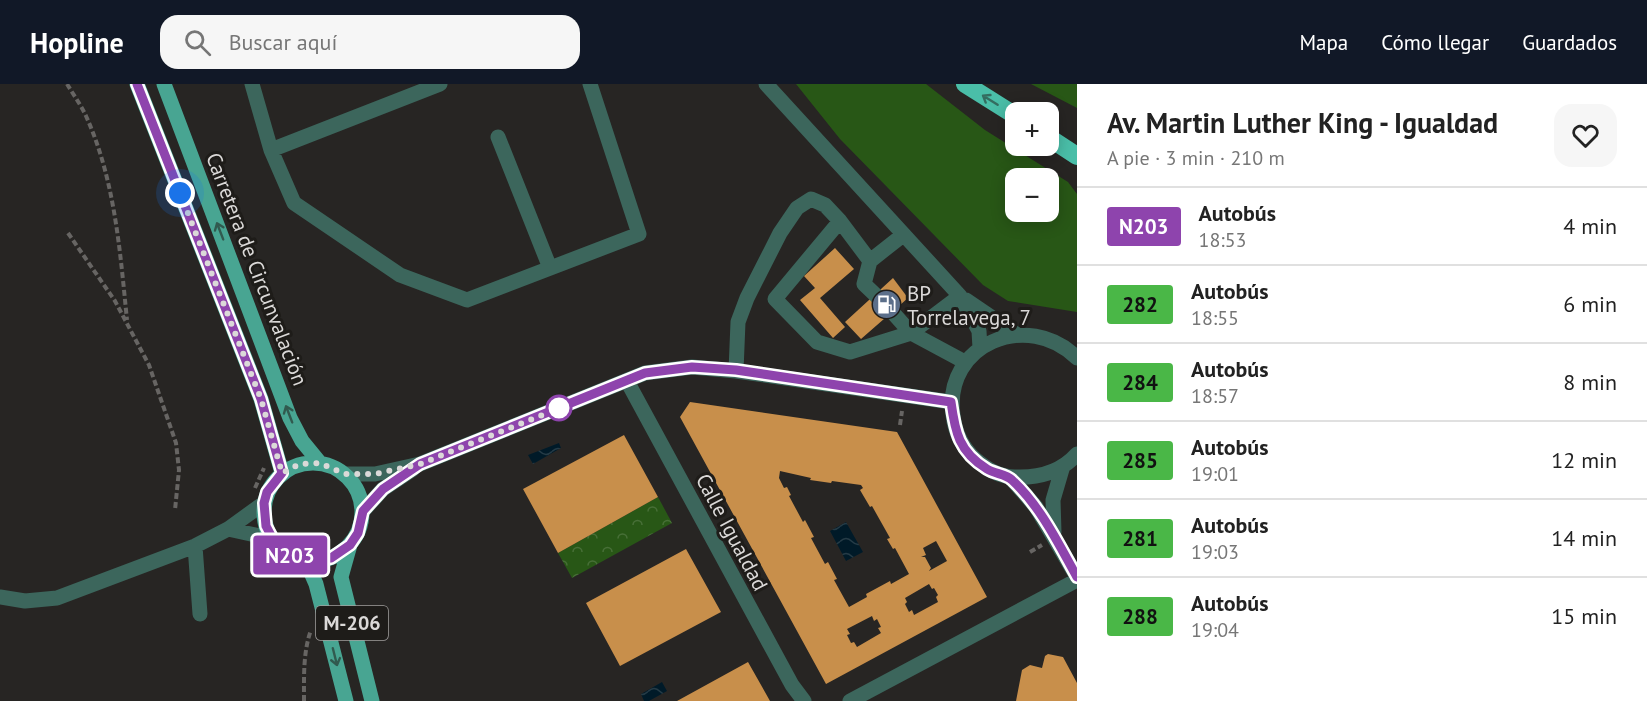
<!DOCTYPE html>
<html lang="es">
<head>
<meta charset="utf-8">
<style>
	:root { --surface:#fff; --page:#f6f6f6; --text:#222; --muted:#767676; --line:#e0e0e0; --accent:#111827 }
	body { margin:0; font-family:"PT Sans",sans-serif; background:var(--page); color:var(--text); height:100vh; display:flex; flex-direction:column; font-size:22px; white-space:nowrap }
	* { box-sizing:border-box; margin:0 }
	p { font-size:20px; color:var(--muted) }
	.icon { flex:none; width:33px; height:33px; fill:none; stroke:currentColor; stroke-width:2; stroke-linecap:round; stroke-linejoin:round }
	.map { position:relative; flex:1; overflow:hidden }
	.panel { display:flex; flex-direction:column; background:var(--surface); width:570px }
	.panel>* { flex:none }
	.badge { padding:0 12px; border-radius:4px; font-size:21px; line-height:39px }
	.buttons { position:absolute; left:1005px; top:18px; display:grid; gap:12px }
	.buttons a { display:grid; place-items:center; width:54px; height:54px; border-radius:12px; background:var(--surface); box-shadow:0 3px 15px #0003; font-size:30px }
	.you { position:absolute; width:30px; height:30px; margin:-15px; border:4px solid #fff; border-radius:50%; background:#1a73e8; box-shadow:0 0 0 9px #1a73e833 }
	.map>.badge { position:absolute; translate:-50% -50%; box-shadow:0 0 0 3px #fff }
	.round { display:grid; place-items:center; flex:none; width:63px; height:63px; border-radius:18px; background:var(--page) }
	.head { display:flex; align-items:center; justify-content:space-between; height:102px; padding:0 30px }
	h1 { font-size:28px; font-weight:700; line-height:45px }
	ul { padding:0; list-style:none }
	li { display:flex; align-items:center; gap:18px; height:78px; padding:0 30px; border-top:2px solid var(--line) }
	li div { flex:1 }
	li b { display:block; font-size:22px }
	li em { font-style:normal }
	li .badge { min-width:66px; font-weight:700; text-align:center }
	header { display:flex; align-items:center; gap:36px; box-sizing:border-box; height:84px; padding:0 30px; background:var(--accent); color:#fff }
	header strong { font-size:28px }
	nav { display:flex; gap:33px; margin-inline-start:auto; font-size:21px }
	.search { width:420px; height:54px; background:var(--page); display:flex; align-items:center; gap:15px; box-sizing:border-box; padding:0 21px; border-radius:18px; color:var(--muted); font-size:22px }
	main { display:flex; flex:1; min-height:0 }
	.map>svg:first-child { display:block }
	.grass { fill:#285716; fill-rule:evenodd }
	.park { fill:url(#park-crowns) }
	.water { fill:url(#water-waves) }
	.building { fill:#c88f4b; fill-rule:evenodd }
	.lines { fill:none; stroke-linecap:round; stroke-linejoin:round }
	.path { stroke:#676563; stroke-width:4; stroke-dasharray:6 3; stroke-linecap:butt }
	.minor { stroke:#3c665c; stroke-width:15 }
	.major { stroke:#48a592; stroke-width:15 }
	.highway { stroke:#4abea8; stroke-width:18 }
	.oneway { stroke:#346d60 }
	.oneway2 { stroke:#315a4f }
	.line-casing { stroke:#fff; stroke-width:14 }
	.line { stroke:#8e44ad; stroke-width:9 }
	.walk { stroke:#dbd9d8; stroke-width:6; stroke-dasharray:0 10.8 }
	.stop-dot { fill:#fff; stroke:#8e44ad; stroke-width:3 }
	.labels { text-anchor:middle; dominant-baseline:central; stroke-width:6; stroke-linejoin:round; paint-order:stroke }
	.shield { fill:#1e1c19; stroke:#a2a09f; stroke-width:1.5 }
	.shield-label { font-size:20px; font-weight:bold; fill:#dbd9d8 }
	.street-label { font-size:21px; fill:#dbd9d8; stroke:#1e1c19 }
	.poi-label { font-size:21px; fill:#dbd9d8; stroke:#1e1c19; text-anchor:start }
</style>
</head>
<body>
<header>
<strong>Hopline</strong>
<div class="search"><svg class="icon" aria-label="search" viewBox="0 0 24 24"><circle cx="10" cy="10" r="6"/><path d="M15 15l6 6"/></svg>Buscar aquí</div>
<nav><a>Mapa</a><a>Cómo llegar</a><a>Guardados</a></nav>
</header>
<main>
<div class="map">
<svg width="1077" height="617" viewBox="0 0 1077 617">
	<defs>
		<pattern id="park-crowns" width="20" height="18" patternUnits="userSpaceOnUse" patternTransform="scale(1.5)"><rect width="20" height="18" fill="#285716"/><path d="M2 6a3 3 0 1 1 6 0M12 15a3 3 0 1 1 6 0" fill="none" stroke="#476f37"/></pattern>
		<pattern id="water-waves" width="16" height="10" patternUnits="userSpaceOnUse" patternTransform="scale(1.5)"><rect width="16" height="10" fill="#001a28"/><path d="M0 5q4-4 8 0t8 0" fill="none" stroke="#253b46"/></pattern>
	</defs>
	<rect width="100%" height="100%" fill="#272523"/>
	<path class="grass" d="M 796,0 L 926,0 L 985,46 L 1068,98 L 1077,110 L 1077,228 L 1008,217 L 983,201 L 840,55 ZM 1016,94 L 1048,94 L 1048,128 L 1016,128 Z
		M 1031,0 L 1077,0 L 1077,24 Z"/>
	<path class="park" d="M 658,413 L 672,439 L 572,494 L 558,469 Z"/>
	<path class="water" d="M 559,359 L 561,364 L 533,380 L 528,371 Z
		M 846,438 L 863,468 L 846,477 L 830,447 Z
		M 662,598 L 667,607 L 649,617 L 644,617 L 641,610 Z"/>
	<path class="building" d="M 835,164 L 854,185 L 820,214 L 845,243 L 833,254 L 800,216 L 815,204 L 804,192 Z
		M 893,194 L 908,214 L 861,255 L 845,238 Z
		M 690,318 L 897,348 L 987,513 L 826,600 L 680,333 ZM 780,387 L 811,394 L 810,396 L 831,399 L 832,397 L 861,401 L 863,404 L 860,406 L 870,423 L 872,422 L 890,454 L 887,455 L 893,465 L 895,464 L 909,490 L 891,500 L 890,497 L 866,510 L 867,513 L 849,523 L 834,496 L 837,495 L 828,478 L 825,480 L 811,454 L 814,453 L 805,436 L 803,438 L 789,412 L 791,411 L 787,403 L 784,404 L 779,394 ZM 936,457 L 947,477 L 929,487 L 931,484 L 925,473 L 921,473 L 926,471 L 923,464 ZM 929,500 L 932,505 L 934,504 L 938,511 L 936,513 L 938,518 L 914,531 L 912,526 L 909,528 L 905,520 L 907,518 L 905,514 ZM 872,532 L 874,537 L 877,535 L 881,543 L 878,544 L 881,549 L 857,563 L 854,558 L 851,559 L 847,551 L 850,550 L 847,545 Z
		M 624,351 L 658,413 L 558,469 L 523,405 Z
		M 686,465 L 721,528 L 620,582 L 586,519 Z
		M 1048,570 L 1063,573 L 1077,599 L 1077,617 L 1016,617 L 1022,586 L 1030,581 L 1042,584 L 1045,572 Z
		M 748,578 L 770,617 L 677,617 Z"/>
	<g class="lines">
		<path class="path" d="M 67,0 C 73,10 81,21 86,32 C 115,96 120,167 127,236
			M 68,149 L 115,217 L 149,281 L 176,359 L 179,386 L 175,426
			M 900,341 L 902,327
			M 255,404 L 264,384
			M 1030,468 L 1042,461
			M 304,617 C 304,593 303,568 311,546"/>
		<path class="minor" d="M 252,0 L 271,66 L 294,119 L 400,191 L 467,216 L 639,150 L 590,0
			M 766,0 L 960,212 L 979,247 L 980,264
			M 498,53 L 550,184
			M 271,66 L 440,0
			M 840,137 L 775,215 L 817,258 L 850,268 L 911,249 L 960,212
			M 870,177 L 903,151
			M 966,216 L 1016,250
			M 1077,274 C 1028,225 943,260 953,331 C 955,349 962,363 975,375 C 987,385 999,393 1015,393 C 1039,394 1061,388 1077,370
			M 736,287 L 738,238 L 747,214 L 780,149 L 797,124 L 811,115 L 825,121 L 840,137 L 870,177 L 864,200 L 886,221 L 911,249 L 965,278
			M 627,297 L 792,601 L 804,617
			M 345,390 L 375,390 L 420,380 L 645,289 L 692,283 L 736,287 L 951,318
			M 1010,393 L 1036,423 L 1077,493
			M 363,427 L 383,405 L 413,385
			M 228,445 L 260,452 L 276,461
			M 1054,448 L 1053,416 L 1063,382
			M 195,462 L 200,530
			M 0,513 L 25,517 L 57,514 L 195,462 L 228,445 L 264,419
			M 850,617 L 1077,496"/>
		<path class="major" d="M 137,0 L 261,315 L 282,389
			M 164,0 L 290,334 L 302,357 L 320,379
			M264 428a49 49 0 1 1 98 0a49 49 0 1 1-98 0Z
			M 350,461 L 341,493 L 372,617
			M 306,477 L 316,500 L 346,617"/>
		<path class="highway" d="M 965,0 L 1016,32
			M 1048,53 L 1077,72"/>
	</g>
	<defs><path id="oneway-shaft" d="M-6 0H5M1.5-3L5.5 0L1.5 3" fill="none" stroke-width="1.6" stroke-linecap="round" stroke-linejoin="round" transform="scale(1.5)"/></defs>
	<use class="oneway" href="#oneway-shaft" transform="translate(990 16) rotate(-148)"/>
	<g class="oneway2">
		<use href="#oneway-shaft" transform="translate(220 147) rotate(-111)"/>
		<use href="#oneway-shaft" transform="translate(289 330) rotate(-111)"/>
		<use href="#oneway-shaft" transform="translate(335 573) rotate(76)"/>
	</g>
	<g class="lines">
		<defs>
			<path id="line" d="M 137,0 L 261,315 L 282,389 L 267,408 L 264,419 L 266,442 L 276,461 L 286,470 L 306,477 L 331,474 L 350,461 L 358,449 L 363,427 L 383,405 L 420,380 L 645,289 L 692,283 L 736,286 L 951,318 C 955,348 959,368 987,385 C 995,390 1006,390 1012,396 C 1041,423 1058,459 1077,493"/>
		</defs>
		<use href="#line" class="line-casing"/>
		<use href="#line" class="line"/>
		<path class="walk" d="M 180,109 L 261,315 L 282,389 L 300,380 L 320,379 L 345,390 L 375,390 L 420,380 L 565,322 L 559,324"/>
	</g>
	<defs>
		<symbol id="fuel-disc" viewBox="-11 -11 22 22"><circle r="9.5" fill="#5c6f8a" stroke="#1e1c19"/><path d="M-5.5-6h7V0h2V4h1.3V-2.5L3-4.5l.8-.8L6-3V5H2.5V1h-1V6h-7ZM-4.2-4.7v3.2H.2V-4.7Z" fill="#fff"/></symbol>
	</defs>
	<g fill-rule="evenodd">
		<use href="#fuel-disc" x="870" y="204" width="33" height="33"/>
	</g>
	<circle class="stop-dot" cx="559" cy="324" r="12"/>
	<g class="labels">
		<rect class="shield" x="316" y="522" width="72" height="34" rx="4.5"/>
		<g class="shield-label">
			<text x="352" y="539">M-206</text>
		</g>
		<g class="street-label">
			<text transform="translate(257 185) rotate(69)">Carretera de Circunvalación</text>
			<text transform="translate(732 448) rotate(62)">Calle Igualdad</text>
		</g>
		<g class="poi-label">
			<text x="907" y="209">BP<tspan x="907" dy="24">Torrelavega, 7</tspan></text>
		</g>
	</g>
</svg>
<div class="buttons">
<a>+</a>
<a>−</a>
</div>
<div class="you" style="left:180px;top:109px"></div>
<b class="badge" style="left:290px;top:471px;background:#8e44ad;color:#fff">N203</b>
</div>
<section class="panel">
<div class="head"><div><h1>Av. Martin Luther King - Igualdad</h1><p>A pie · 3 min · 210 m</p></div><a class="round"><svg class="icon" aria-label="heart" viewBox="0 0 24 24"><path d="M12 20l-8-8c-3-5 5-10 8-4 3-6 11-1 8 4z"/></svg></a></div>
<ul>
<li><span class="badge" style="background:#8e44ad;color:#fff">N203</span><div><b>Autobús</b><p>18:53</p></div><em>4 min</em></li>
<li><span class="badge" style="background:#4ab747;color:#111">282</span><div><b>Autobús</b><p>18:55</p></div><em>6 min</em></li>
<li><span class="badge" style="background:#4ab747;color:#111">284</span><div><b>Autobús</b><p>18:57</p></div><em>8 min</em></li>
<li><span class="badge" style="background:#4ab747;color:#111">285</span><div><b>Autobús</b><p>19:01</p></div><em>12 min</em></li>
<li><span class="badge" style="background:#4ab747;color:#111">281</span><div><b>Autobús</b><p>19:03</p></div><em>14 min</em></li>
<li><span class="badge" style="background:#4ab747;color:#111">288</span><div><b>Autobús</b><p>19:04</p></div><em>15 min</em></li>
</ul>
</section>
</main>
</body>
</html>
